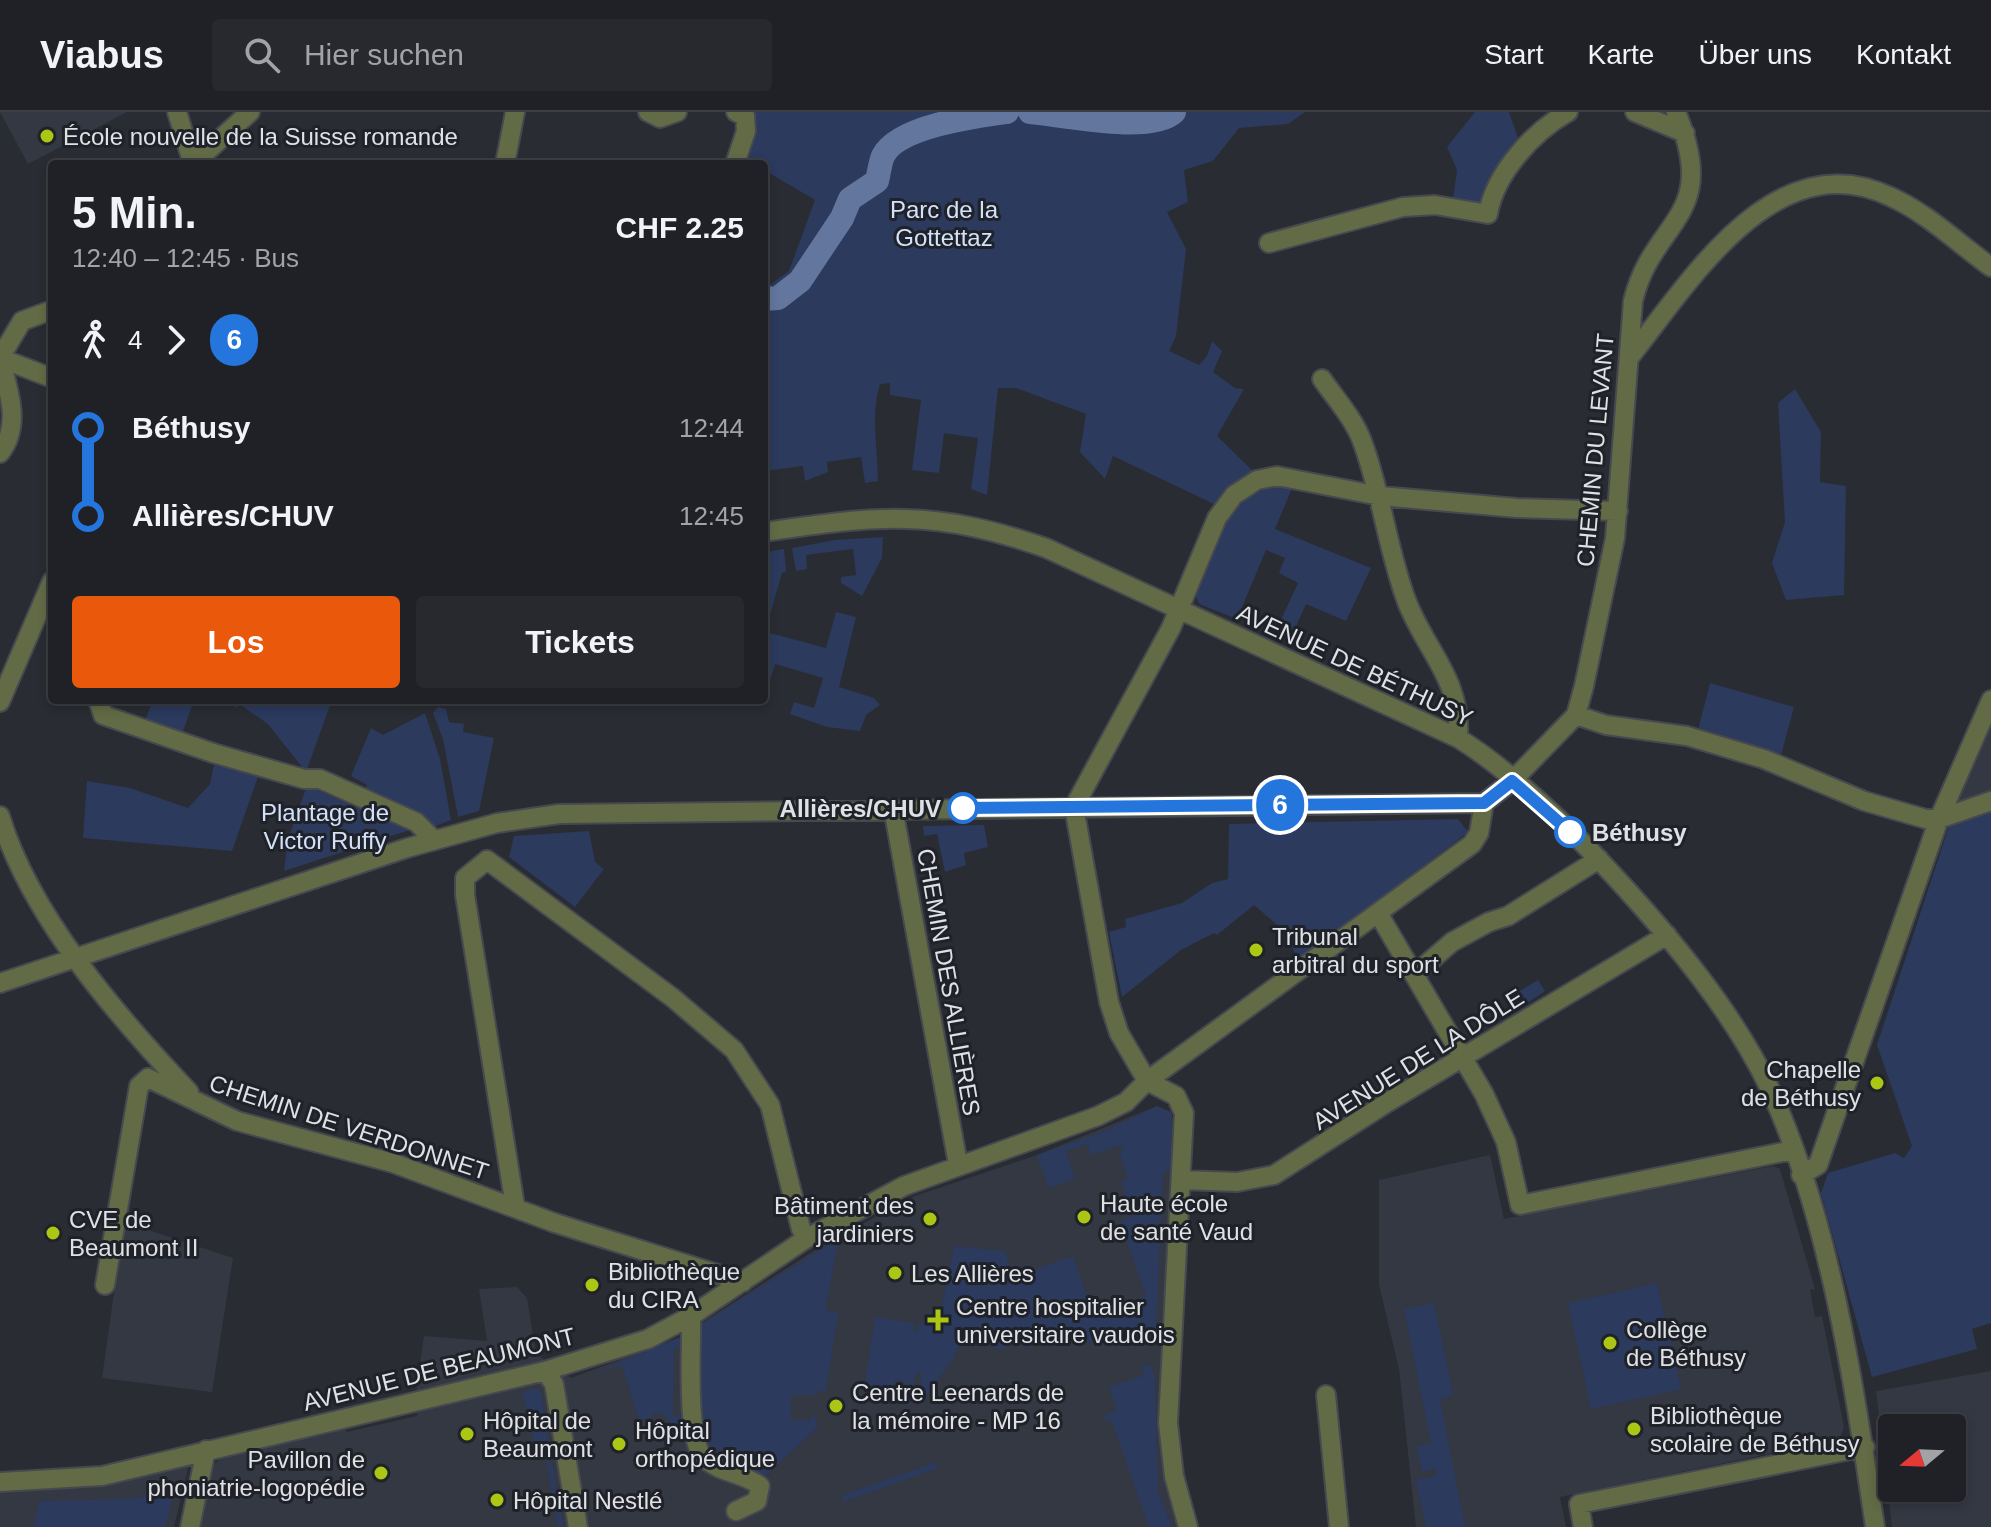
<!DOCTYPE html>
<html lang="de">
<head>
<meta charset="utf-8">
<style>
	:root { --surface:#1f2126; --page:#27292e; --text:#f1f3f6; --muted:#a1a3a7; --line:#3c3e43; --accent:#ea580c }
	body { margin:0; font-family:Arial,sans-serif; background:var(--page); color:var(--text); height:100vh; display:flex; flex-direction:column; font-size:30px; white-space:nowrap }
	* { box-sizing:border-box; margin:0 }
	p { font-size:26px; color:var(--muted) }
	.icon { flex:none; width:44px; height:44px; fill:none; stroke:currentColor; stroke-width:2; stroke-linecap:round; stroke-linejoin:round }
	.map { position:relative; flex:1; overflow:hidden }
	.side { position:absolute; left:48px; top:48px; width:720px; height:544px; display:flex; flex-direction:column; background:var(--surface); border-radius:8px; box-shadow:0 4px 12px #0003,0 0 0 2px var(--line) }
	.side>* { flex:none }
	.badge { padding:0 16px; border-radius:26px; font-size:28px; line-height:52px }
	.needle { width:52px; rotate:251deg }
	.fabs { position:absolute; left:1878px; top:1302px; display:grid; gap:16px }
	.fabs a { display:grid; place-items:center; width:88px; height:88px; border-radius:8px; background:var(--surface); box-shadow:0 4px 12px #0003,0 0 0 2px var(--line); font-size:40px }
	.map>.badge { position:absolute; translate:-50% -50%; box-shadow:0 0 0 4px #fff }
	.legs { display:flex; align-items:center; gap:12px; height:88px; padding:0 24px; font-size:26px }
	.legs p { margin-inline-start:auto }
	.headline { display:flex; align-items:center; justify-content:space-between; height:136px; padding:0 24px }
	h1 { font-size:44px; font-weight:800; line-height:60px }
	.action { display:flex; gap:16px; margin-top:auto; padding:16px 24px }
	.action a { flex:1; height:92px; border-radius:8px; background:var(--accent); color:#fff; font-size:32px; font-weight:800; line-height:92px; text-align:center }
	.action a+a { background:var(--page); color:var(--text) }
	ul { padding:0 24px; list-style:none }
	li { display:flex; align-items:center; gap:28px; height:88px; font-size:30px }
	li i { display:grid; place-items:center; width:12px; height:100%; margin:0 10px; background:currentColor }
	li i::after { content:''; width:20px; height:20px; margin:-10px; border:6px solid; border-radius:50%; background:var(--surface) }
	li p { margin-inline-start:auto }
	li:first-child i { background:linear-gradient(#0000 50%,currentColor 0) }
	li:last-child i { background:linear-gradient(currentColor 50%,#0000 0) }
	header { display:flex; align-items:center; gap:48px; box-sizing:border-box; height:112px; padding:0 40px; background:var(--surface); border-bottom:2px solid var(--line) }
	header strong { font-size:38px }
	nav { display:flex; gap:44px; margin-inline-start:auto; font-size:28px }
	.search { width:560px; height:72px; background:var(--page); display:flex; align-items:center; gap:20px; box-sizing:border-box; padding:0 28px; border-radius:8px; color:var(--muted); font-size:30px }
	.map>svg:first-child { display:block }
	.built { fill:#333843; fill-rule:evenodd }
	.green { fill:#2b3a5d }
	.lines { fill:none; stroke-linecap:round; stroke-linejoin:round }
	.river { stroke:#62769e; stroke-width:24 }
	.minor-casing { stroke:#46494f; stroke-width:22 }
	.minor { stroke:#626b45; stroke-width:18 }
	.line-1-casing { stroke:#fff; stroke-width:18 }
	.line-1 { stroke:#2475dc; stroke-width:12 }
	.poi-dot { fill:#abc614; stroke:#1f2228; stroke-width:3 }
	.stop-1-dot { fill:#fff; stroke:#2475dc; stroke-width:4 }
	.labels { text-anchor:middle; dominant-baseline:central; stroke-width:6; stroke-linejoin:round; paint-order:stroke }
	.poi-label { font-size:24px; fill:#dfe1e5; stroke:#1f2228; text-anchor:start }
	.park-label { font-size:24px; fill:#d3e1fb; stroke:#1f2228 }
	.street-label { font-size:24px; fill:#dfe1e5; stroke:#1f2228 }
	.stop-label { font-size:24px; font-weight:bold; fill:#dfe1e5; stroke:#1f2228; text-anchor:end }
</style>
</head>
<body>
<header>
<strong>Viabus</strong>
<div class="search"><svg class="icon" aria-label="search" viewBox="0 0 24 24"><circle cx="10" cy="10" r="6"/><path d="M15 15l6 6"/></svg>Hier suchen</div>
<nav><a>Start</a><a>Karte</a><a>Über uns</a><a>Kontakt</a></nav>
</header>
<div class="map">
<svg width="1991" height="1415" viewBox="0 0 1991 1415">
	<rect width="100%" height="100%" fill="#292c32"/>
	<path class="built" d="M 0,0 L 127,0 L 28,52 Z
		M 1991,601 L 1991,683 L 1959,694 L 1954,687 Z
		M 1157,994 L 1171,1000 L 1173,1008 L 1170,1162 L 1179,1415 L 196,1415 L 210,1356 L 227,1341 L 345,1314 L 347,1320 L 417,1304 L 416,1280 L 424,1224 L 487,1229 L 479,1177 L 517,1175 L 527,1186 L 536,1242 L 571,1266 L 678,1226 L 826,1131 L 915,1084 L 1037,1043 Z
		M 1490,1043 L 1504,1107 L 1773,1054 L 1780,1057 L 1815,1177 L 1810,1178 L 1815,1205 L 1822,1204 L 1844,1315 L 1840,1327 L 1560,1385 L 1566,1415 L 1416,1415 L 1399,1257 L 1379,1173 L 1379,1068 Z
		M 124,1110 L 233,1146 L 212,1280 L 102,1266 Z
		M 1991,1259 L 1991,1415 L 1892,1415 L 1876,1279 ZM 1892,1316 L 1952,1316 L 1952,1376 L 1892,1376 Z
		M 189,1352 L 174,1415 L 0,1415 L 0,1379 L 92,1374 Z"/>
	<path class="green" d="M 750,0 L 1305,0 L 1288,12 L 1239,16 L 1213,49 L 1184,58 L 1188,90 L 1167,100 L 1186,137 L 1176,224 L 1169,239 L 1199,253 L 1207,244 L 1212,229 L 1222,239 L 1213,260 L 1235,276 L 1244,277 L 1217,324 L 1254,360 L 1216,393 L 1113,344 L 1105,367 L 1080,340 L 1086,302 L 1016,276 L 998,276 L 987,383 L 971,377 L 978,326 L 944,321 L 939,361 L 912,358 L 921,288 L 890,283 L 890,271 L 880,272 C 870,305 878,337 878,369 L 865,371 L 861,345 L 827,350 L 828,360 L 805,369 L 803,354 L 764,359 L 764,177 L 789,159 L 815,88 L 764,58 L 764,52 L 754,52 L 743,45 Z
		M 1475,0 L 1509,0 L 1520,32 L 1482,95 L 1453,87 L 1457,58 L 1447,35 Z
		M 1795,277 L 1821,320 L 1820,370 L 1846,374 L 1844,483 L 1786,488 L 1772,451 L 1785,410 L 1778,291 Z
		M 1285,372 L 1293,374 L 1275,417 L 1371,456 L 1346,509 L 1306,492 L 1293,521 L 1286,518 L 1282,526 L 1262,517 L 1267,507 L 1279,512 L 1298,471 L 1279,461 L 1285,446 L 1266,438 L 1237,507 L 1199,492 L 1195,481 C 1214,432 1226,380 1285,372 Z
		M 883,425 L 882,446 L 862,484 L 841,471 L 841,465 L 856,463 L 853,437 L 806,443 L 807,457 L 796,459 L 792,436 L 835,428 Z
		M 784,437 L 786,459 L 782,461 L 767,513 L 764,512 L 764,440 Z
		M 836,500 L 856,505 L 839,575 L 874,586 L 880,593 L 866,603 L 860,619 L 827,615 L 790,602 L 794,590 L 814,596 L 823,566 L 775,552 L 769,572 L 764,570 L 764,539 L 770,521 L 826,536 Z
		M 1710,571 L 1794,595 L 1781,643 L 1698,618 Z
		M 153,588 L 194,588 L 181,625 L 144,611 Z
		M 225,588 L 332,588 L 306,660 L 268,612 L 239,592 L 236,596 L 229,590 L 226,593 Z
		M 438,595 L 446,597 L 449,610 L 464,612 L 463,620 L 494,626 L 479,699 L 458,705 L 443,627 L 433,601 Z
		M 425,601 L 440,647 L 451,708 L 433,715 L 363,681 L 367,673 L 351,664 L 371,616 L 383,623 Z
		M 215,647 L 260,659 L 232,739 L 83,726 L 87,669 L 130,676 L 188,696 L 210,672 Z
		M 310,675 L 410,718 L 284,759 L 288,727 L 305,679 Z
		M 1991,696 L 1991,1211 L 1972,1217 L 1977,1237 L 1872,1265 L 1821,1081 L 1828,1061 L 1895,1041 L 1904,1046 L 1912,1034 L 1877,933 L 1951,708 Z
		M 1458,707 L 1468,720 L 1299,849 L 1283,818 L 1254,793 L 1217,823 L 1214,821 L 1181,838 L 1122,885 L 1109,820 L 1126,815 L 1125,807 L 1182,791 L 1212,771 L 1228,767 L 1229,712 Z
		M 984,713 L 988,735 L 964,741 L 966,753 L 945,760 L 937,722 L 924,724 L 923,714 Z
		M 589,719 L 595,750 L 604,757 L 575,795 L 509,745 L 514,724 Z
		M 1538,868 L 1545,879 L 1518,897 L 1510,885 Z
		M 1157,994 L 1171,1000 L 1172,1056 L 1163,1061 L 1156,1215 C 1137,1251 1097,1226 1062,1227 C 1050,1227 1037,1232 1025,1236 L 1021,1229 L 1006,1236 L 995,1237 L 994,1233 L 964,1224 L 953,1247 L 921,1291 L 921,1260 L 915,1263 L 909,1296 L 903,1284 L 905,1269 L 895,1268 L 892,1283 L 864,1278 L 875,1205 L 914,1211 L 913,1219 L 917,1219 L 918,1211 L 942,1212 L 939,1207 L 954,1134 L 1005,1139 L 1013,1165 L 1073,1144 L 1093,1203 L 1146,1184 L 1120,1109 L 1133,1104 L 1121,1070 L 1128,1067 L 1119,1039 L 1124,1037 L 1122,1033 L 1091,1043 L 1087,1032 L 1066,1039 L 1075,1067 L 1049,1076 L 1037,1043 L 1105,1019 Z
		M 850,1119 L 849,1129 L 838,1130 L 827,1189 L 826,1198 L 838,1200 L 826,1279 L 817,1279 L 816,1283 L 791,1283 L 791,1308 L 811,1309 L 811,1304 L 815,1304 L 818,1315 L 765,1364 L 754,1359 L 754,1348 L 735,1347 L 735,1339 L 715,1338 L 714,1348 L 700,1320 L 700,1213 Z
		M 1657,1171 L 1681,1277 L 1591,1297 L 1568,1191 Z
		M 1434,1191 L 1453,1282 L 1440,1288 L 1465,1415 L 1426,1415 L 1416,1368 L 1437,1363 L 1436,1357 L 1422,1360 L 1416,1335 L 1431,1331 L 1404,1197 Z
		M 678,1226 L 683,1228 L 686,1235 L 674,1236 L 673,1304 L 685,1305 L 687,1326 L 676,1329 L 670,1310 L 662,1302 L 653,1301 L 653,1305 L 639,1309 L 623,1256 L 618,1254 L 591,1262 Z
		M 1141,1252 L 1150,1254 L 1155,1264 L 1158,1379 L 1172,1415 L 1149,1415 L 1111,1307 L 1105,1309 L 1103,1304 L 1117,1298 L 1109,1275 L 1144,1263 Z
		M 536,1276 L 541,1281 L 549,1331 L 547,1336 L 536,1338 L 522,1280 Z
		M 546,1347 L 552,1350 L 564,1415 L 558,1415 Z
		M 936,1350 L 938,1356 L 843,1390 L 841,1384 Z
		M 174,1380 L 165,1415 L 34,1415 L 39,1389 L 129,1387 Z"/>
	<g class="lines">
		<path class="river" d="M 1030,0 C 1063,3 1151,22 1174,0
			M 764,187 L 778,186 L 800,169 L 842,106 L 850,87 L 877,69 C 879,61 880,51 883,44 C 898,14 977,4 1007,0"/>
		<defs>
			<path id="minor" d="M 177,0 L 193,52
				M 648,0 L 660,6 L 677,0
				M 1635,0 L 1685,21
				M 193,52 L 250,0
				M 505,52 L 515,0
				M 735,52 L 746,19 L 745,4 L 736,0
				M 1269,131 L 1403,95 L 1435,93 L 1488,102 C 1495,61 1533,20 1568,0
				M 0,246 L 52,266
				M 1629,246 C 1691,169 1774,29 1891,85 C 1927,101 1959,132 1991,155
				M 1322,267 C 1335,286 1354,307 1362,329 C 1382,382 1387,437 1407,490 C 1426,539 1462,568 1458,626
				M 0,341 C 22,313 8,277 0,246 L 22,209 L 52,198
				M 764,420 C 879,403 934,397 1046,436 L 1458,626 C 1510,658 1574,720 1616,766 C 1672,827 1733,900 1769,975 C 1830,1106 1854,1273 1875,1415
				M 98,588 L 103,603 L 213,641 L 304,667 L 320,667 L 416,710 L 434,728
				M 0,590 L 52,469
				M 1576,603 L 1606,613 L 1687,624 L 1764,647 L 1864,689 L 1926,707 L 1939,707 L 1991,689
				M 893,696 L 958,1052
				M 0,704 C 30,804 118,905 189,980
				M 487,748 L 673,886 L 734,938 L 770,993 L 801,1117 L 807,1126
				M 487,748 L 465,766 L 465,783 L 515,1094
				M 1378,801 L 1484,982 L 1506,1030 L 1520,1093 L 1793,1038
				M 1415,862 L 1452,830 L 1489,810 L 1508,804 L 1599,747
				M 0,871 L 407,736 L 497,711 L 559,702 L 1484,691 L 1512,669 L 1576,603 L 1584,574 L 1615,426 L 1633,189 C 1653,106 1721,107 1676,0
				M 1147,969 L 1119,921 L 1109,890 L 1074,695 L 1171,516 L 1217,406 L 1234,383 L 1257,368 L 1277,364 L 1380,384 L 1517,396 L 1618,399
				M 1147,969 L 1176,984 L 1184,1001 L 1168,1311 L 1174,1364 L 1188,1415
				M 1801,1063 L 1818,1053 L 1939,707 L 1991,588
				M 1182,1068 L 1237,1070 L 1274,1063 L 1388,990 L 1667,823
				M 105,1173 L 139,974 L 148,966 L 237,1009 L 393,1051 L 555,1111 L 743,1170
				M 691,1204 C 692,1234 685,1327 704,1346 C 719,1361 744,1361 760,1374 L 757,1389 L 736,1399
				M 545,1259 L 554,1272 L 578,1415
				M 1326,1283 L 1339,1415
				M 0,1370 L 102,1364 L 545,1259 L 648,1227 L 691,1204 L 807,1126 L 904,1074 L 1098,1004 L 1126,990 L 1147,969 L 1472,732 L 1479,721 L 1484,691
				M 190,1415 L 206,1338
				M 1583,1415 L 1579,1392 L 1865,1335"/>
		</defs>
		<use href="#minor" class="minor-casing"/>
		<use href="#minor" class="minor"/>
	</g>
	<g class="lines">
		<defs>
			<path id="line-1" d="M 963,696 L 1484,691 L 1512,669 L 1570,720"/>
		</defs>
		<use href="#line-1" class="line-1-casing"/>
		<use href="#line-1" class="line-1"/>
	</g>
	<g class="poi-dot">
		<circle cx="47" cy="24" r="8"/>
		<circle cx="1256" cy="838" r="8"/>
		<circle cx="1877" cy="971" r="8"/>
		<circle cx="1084" cy="1105" r="8"/>
		<circle cx="930" cy="1107" r="8"/>
		<circle cx="53" cy="1121" r="8"/>
		<circle cx="895" cy="1161" r="8"/>
		<circle cx="592" cy="1173" r="8"/>
		<path d="M934 1196h8v8h8v8h-8v8h-8v-8h-8v-8h8z"/>
		<circle cx="1610" cy="1231" r="8"/>
		<circle cx="836" cy="1294" r="8"/>
		<circle cx="1634" cy="1317" r="8"/>
		<circle cx="467" cy="1322" r="8"/>
		<circle cx="619" cy="1332" r="8"/>
		<circle cx="381" cy="1361" r="8"/>
		<circle cx="497" cy="1388" r="8"/>
	</g>
	<g class="stop-1-dot">
		<circle cx="963" cy="696" r="14"/>
		<circle cx="1570" cy="720" r="14"/>
	</g>
	<g class="labels">
		<g class="poi-label">
			<text x="63" y="24">École nouvelle de la Suisse romande</text>
			<text x="1272" y="824">Tribunal<tspan x="1272" dy="28">arbitral du sport</tspan></text>
			<text x="1861" y="957" text-anchor="end">Chapelle<tspan x="1861" dy="28">de Béthusy</tspan></text>
			<text x="1100" y="1091">Haute école<tspan x="1100" dy="28">de santé Vaud</tspan></text>
			<text x="914" y="1093" text-anchor="end">Bâtiment des<tspan x="914" dy="28">jardiniers</tspan></text>
			<text x="69" y="1107">CVE de<tspan x="69" dy="28">Beaumont II</tspan></text>
			<text x="608" y="1159">Bibliothèque<tspan x="608" dy="28">du CIRA</tspan></text>
			<text x="911" y="1161">Les Allières</text>
			<text x="956" y="1194">Centre hospitalier<tspan x="956" dy="28">universitaire vaudois</tspan></text>
			<text x="1626" y="1217">Collège<tspan x="1626" dy="28">de Béthusy</tspan></text>
			<text x="852" y="1280">Centre Leenards de<tspan x="852" dy="28">la mémoire - MP 16</tspan></text>
			<text x="1650" y="1303">Bibliothèque<tspan x="1650" dy="28">scolaire de Béthusy</tspan></text>
			<text x="483" y="1308">Hôpital de<tspan x="483" dy="28">Beaumont</tspan></text>
			<text x="635" y="1318">Hôpital<tspan x="635" dy="28">orthopédique</tspan></text>
			<text x="365" y="1347" text-anchor="end">Pavillon de<tspan x="365" dy="28">phoniatrie-logopédie</tspan></text>
			<text x="513" y="1388">Hôpital Nestlé</text>
		</g>
		<g class="park-label">
			<text x="944" y="97">Parc de la<tspan x="944" dy="28">Gottettaz</tspan></text>
			<text x="325" y="700">Plantage de<tspan x="325" dy="28">Victor Ruffy</tspan></text>
		</g>
		<g class="street-label">
			<text transform="translate(1595 338) rotate(-85)">CHEMIN DU LEVANT</text>
			<text transform="translate(1355 553) rotate(25)">AVENUE DE BÉTHUSY</text>
			<text transform="translate(949 870) rotate(80)">CHEMIN DES ALLIÈRES</text>
			<text transform="translate(1418 947) rotate(-32)">AVENUE DE LA DÔLE</text>
			<text transform="translate(349 1015) rotate(18)">CHEMIN DE VERDONNET</text>
			<text transform="translate(439 1257) rotate(-14)">AVENUE DE BEAUMONT</text>
		</g>
		<g class="stop-label">
			<text x="941" y="696">Allières/CHUV</text>
			<text x="1592" y="720" text-anchor="start">Béthusy</text>
		</g>
	</g>
</svg>
<div class="fabs">
<a><svg class="needle" viewBox="-14 -14 28 28"><path d="M0-13l5 13h-10z" fill="#e53935"/><path d="M0 13l5-13h-10z" fill="#a1a3a7"/></svg></a>
</div>
<b class="badge" style="left:1280px;top:693px;background:#2475dc;color:#fff">6</b>
<section class="side">
<div class="headline"><div><h1>5 Min.</h1><p>12:40 – 12:45 · Bus</p></div><b>CHF 2.25</b></div>
<div class="legs"><svg class="icon" aria-label="walk" viewBox="0 0 24 24"><circle cx="13" cy="4" r="2"/><path d="M13 8l-2 6 4 7M11 14l-3 7M7 12l3-4h3l4 4"/></svg>4<svg class="icon" aria-label="forward" viewBox="0 0 24 24"><path d="M9 5l7 7-7 7"/></svg><b class="badge" style="background:#2475dc;color:#fff">6</b></div>
<ul>
<li><i style="color:#2475dc"></i><b>Béthusy</b><p>12:44</p></li>
<li><i style="color:#2475dc"></i><b>Allières/CHUV</b><p>12:45</p></li>
</ul>
<div class="action"><a>Los</a><a>Tickets</a></div>
</section>
</div>
</body>
</html>
